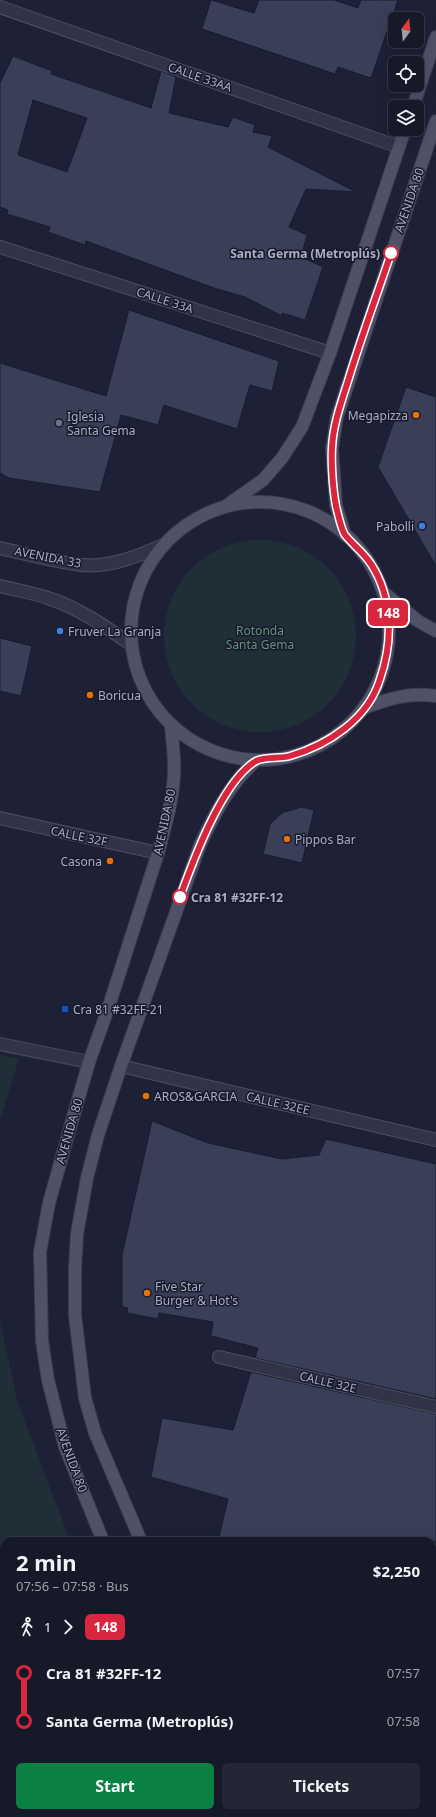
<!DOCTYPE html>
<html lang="en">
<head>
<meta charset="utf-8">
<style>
	:root { --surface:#161928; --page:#232634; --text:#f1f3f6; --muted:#9ea0a8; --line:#353845; --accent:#0b8043 }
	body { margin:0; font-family:"Noto Sans",sans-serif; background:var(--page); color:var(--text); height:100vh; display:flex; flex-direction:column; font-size:15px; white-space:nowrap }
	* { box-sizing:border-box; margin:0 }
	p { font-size:13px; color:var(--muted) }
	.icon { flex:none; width:22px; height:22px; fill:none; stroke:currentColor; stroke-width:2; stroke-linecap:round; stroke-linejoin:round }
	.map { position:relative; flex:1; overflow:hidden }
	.details { position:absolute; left:0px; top:1537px; width:436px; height:280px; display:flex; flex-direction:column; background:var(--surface); border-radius:12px 12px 0 0; box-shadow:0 4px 16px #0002,0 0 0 1px var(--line) }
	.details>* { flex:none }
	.badge { padding:0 8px; border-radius:6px; font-size:14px; line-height:26px }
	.needle { width:26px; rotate:15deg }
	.tools { position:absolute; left:388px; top:12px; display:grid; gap:8px }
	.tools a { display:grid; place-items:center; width:36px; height:36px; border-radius:6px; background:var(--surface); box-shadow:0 4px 16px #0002,0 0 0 1px var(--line); font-size:20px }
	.map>.badge { position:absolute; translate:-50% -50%; box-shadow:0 0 0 2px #fff }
	.legs { display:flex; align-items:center; gap:6px; height:44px; padding:0 16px; font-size:13px }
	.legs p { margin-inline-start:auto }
	.head { display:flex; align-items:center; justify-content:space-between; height:68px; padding:0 16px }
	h1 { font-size:22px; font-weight:700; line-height:30px }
	.action { display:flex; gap:8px; margin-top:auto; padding:8px 16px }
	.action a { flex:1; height:46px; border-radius:6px; background:var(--accent); color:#fff; font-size:16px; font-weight:700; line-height:46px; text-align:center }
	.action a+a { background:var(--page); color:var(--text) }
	ul { padding:0 16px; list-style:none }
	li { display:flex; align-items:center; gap:14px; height:48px; font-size:15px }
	li i { display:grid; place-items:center; width:6px; height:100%; margin:0 5px; background:currentColor }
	li i::after { content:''; width:10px; height:10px; margin:-5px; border:3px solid; border-radius:50%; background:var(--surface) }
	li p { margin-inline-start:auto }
	li:first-child i { background:linear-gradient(#0000 50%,currentColor 0) }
	li:last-child i { background:linear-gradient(currentColor 50%,#0000 0) }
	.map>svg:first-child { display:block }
	.green { fill:#202e37 }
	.building { fill:#3a3e57; stroke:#191c2d; fill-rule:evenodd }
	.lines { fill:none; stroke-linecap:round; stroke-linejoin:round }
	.minor-casing { stroke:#4c4e62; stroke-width:14 }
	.major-casing { stroke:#3b3d50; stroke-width:14 }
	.minor { stroke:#313447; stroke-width:12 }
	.major { stroke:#4f5267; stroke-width:12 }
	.line-1-casing { stroke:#fff; stroke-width:9 }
	.line-1 { stroke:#d7263d; stroke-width:6 }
	.stop-1-dot { fill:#fff; stroke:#d7263d; stroke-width:2 }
	.food-dot { fill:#e8710a; stroke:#171a2b; stroke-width:1.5 }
	.worship-dot { fill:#6b7280; stroke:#171a2b; stroke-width:1.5 }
	.shop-dot { fill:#3f7fe0; stroke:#171a2b; stroke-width:1.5 }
	.transit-dot { fill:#1a4fb4; stroke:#171a2b; stroke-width:1.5 }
	.labels { text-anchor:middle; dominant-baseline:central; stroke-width:3; stroke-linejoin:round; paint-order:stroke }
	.street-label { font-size:12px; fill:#abadc4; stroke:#171a2b }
	.stop-label { font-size:12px; font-weight:bold; fill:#abadc4; stroke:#171a2b; text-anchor:end }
	.poi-label { font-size:12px; fill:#abadc4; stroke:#171a2b; text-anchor:start }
	.park-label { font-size:12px; fill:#62957c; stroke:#171a2b }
</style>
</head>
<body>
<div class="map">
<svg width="436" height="1817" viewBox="0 0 436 1817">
	<rect width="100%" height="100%" fill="#1e2136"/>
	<path class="green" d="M164 636a96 96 0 1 1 192 0a96 96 0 1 1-192 0Z
		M 0,1055 L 19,1059 L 0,1120 Z
		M 0,1321 L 17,1400 L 70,1541 L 4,1541 L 4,1742 L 0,1733 Z
		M 4,1774 L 4,1813 L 179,1813 L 179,1817 L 0,1817 Z"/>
	<path class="building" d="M 211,0 L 254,13 L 259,0 L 334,0 L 358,8 L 361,0 L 398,0 L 371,78 L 338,67 L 335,74 L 202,29 Z
		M 13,56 L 52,71 L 51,74 L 151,108 L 161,71 L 176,77 L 169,113 L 228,127 L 233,117 L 255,125 L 253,132 L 272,136 L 268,147 L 356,192 L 306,189 L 289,227 L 307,235 L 301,257 L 323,267 L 305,320 L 282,313 L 282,316 L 245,297 L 214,288 L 86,241 L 85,245 L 48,232 L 50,227 L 7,214 L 8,210 L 0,207 L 0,83 ZM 33,100 L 87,118 L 67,172 L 18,155 Z
		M 129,310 L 279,361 L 272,391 L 250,385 L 237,429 L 164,405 L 158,425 L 121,415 L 100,492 L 9,478 L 0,473 L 0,363 L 106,396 Z
		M 406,387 L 436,397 L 436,566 L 378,467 Z
		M 0,638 L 32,646 L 21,696 L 0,691 Z
		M 301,807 L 314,810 L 302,863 L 263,854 L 270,824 L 282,813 Z
		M 152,1121 L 208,1143 L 282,1159 L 319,1155 L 326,1139 L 436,1164 L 436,1399 L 255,1358 L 258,1348 L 211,1336 L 213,1322 L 159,1313 L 158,1319 L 127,1313 L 128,1308 L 122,1307 L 122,1255 Z
		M 251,1372 L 436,1414 L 436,1541 L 218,1541 L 228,1499 L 151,1477 L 162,1418 L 233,1430 Z"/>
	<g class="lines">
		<defs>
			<path id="minor" d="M 0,7 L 399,147
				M 0,247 L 330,353
				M 0,548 C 27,554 54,562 82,565 C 110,568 141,555 165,544
				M 0,586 C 16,590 33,593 48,598 C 79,608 106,627 132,645
				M 0,818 L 158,853
				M 0,1044 L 89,1062
				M 121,1066 L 436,1140
				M 219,1357 L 436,1407
				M 432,1635 L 436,1636
				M 0,1758 L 0,1760"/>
			<path id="major" d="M 413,107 L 436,37
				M131 631a129 129 0 1 1 258 0a129 129 0 1 1-258 0Z
				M 226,506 L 263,480 L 282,458 L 302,427 L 330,353 L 405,129
				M 345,535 L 336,505 L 332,448 L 337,417 L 436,121
				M 384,593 L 418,621 L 436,631
				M 364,708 C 388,699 409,692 436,696
				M 103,1541 L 65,1447 L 48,1380 L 42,1341 L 40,1252 L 49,1203 L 72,1121 L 89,1062 L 108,1009 L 158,853 C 165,827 173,800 174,774 C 175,757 172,740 171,724
				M 141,1541 L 95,1433 L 85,1398 L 75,1315 L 75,1269 L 77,1234 L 87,1178 L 98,1135 L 121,1066 L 200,845 C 215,813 230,783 257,760
				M 204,1813 L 205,1817
				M 237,1813 L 238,1817"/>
		</defs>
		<use href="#minor" class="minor-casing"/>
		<use href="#major" class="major-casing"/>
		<use href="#minor" class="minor"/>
		<use href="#major" class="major"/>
	</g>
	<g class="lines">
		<defs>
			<path id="line-1" d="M 180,897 C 193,861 222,781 256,761 C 265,756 280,759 290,756 C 328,745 368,719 380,679 C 393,642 393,598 371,564 C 364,553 353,545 345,535 C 341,529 338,514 336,506 C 333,490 331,465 332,448 C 333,425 341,403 348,381 C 361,338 377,295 391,253"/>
		</defs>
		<use href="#line-1" class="line-1-casing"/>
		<use href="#line-1" class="line-1"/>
	</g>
	<g class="stop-1-dot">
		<circle cx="391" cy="253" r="7"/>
		<circle cx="180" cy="897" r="7"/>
	</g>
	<g class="food-dot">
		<circle cx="416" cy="415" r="4"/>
		<circle cx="90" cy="695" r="4"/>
		<circle cx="287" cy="839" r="4"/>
		<circle cx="110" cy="861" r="4"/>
		<circle cx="146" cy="1096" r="4"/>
		<circle cx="147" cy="1293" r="4"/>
	</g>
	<circle class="worship-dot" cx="59" cy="423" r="4"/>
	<g class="shop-dot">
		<circle cx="422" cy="526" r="4"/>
		<circle cx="60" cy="631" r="4"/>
	</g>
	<rect class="transit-dot" x="61" y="1005" width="8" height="8" rx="2"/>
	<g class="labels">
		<g class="street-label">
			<text transform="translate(200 77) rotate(19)">CALLE 33AA</text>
			<text transform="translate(409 200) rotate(-71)">AVENIDA 80</text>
			<text transform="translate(165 300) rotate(18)">CALLE 33A</text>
			<text transform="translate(48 557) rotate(11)">AVENIDA 33</text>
			<text transform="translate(164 822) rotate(-78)">AVENIDA 80</text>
			<text transform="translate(79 836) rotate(12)">CALLE 32F</text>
			<text transform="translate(278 1103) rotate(13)">CALLE 32EE</text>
			<text transform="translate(69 1131) rotate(-74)">AVENIDA 80</text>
			<text transform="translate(328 1382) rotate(13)">CALLE 32E</text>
			<text transform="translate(72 1460) rotate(70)">AVENIDA 80</text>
		</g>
		<g class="stop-label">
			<text x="380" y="253">Santa Germa (Metroplús)</text>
			<text x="191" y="897" text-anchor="start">Cra 81 #32FF-12</text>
		</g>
		<g class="poi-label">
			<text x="408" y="415" text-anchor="end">Megapizza</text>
			<text x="67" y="416">Iglesia<tspan x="67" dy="14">Santa Gema</tspan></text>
			<text x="414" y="526" text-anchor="end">Pabolli</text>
			<text x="68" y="631">Fruver La Granja</text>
			<text x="98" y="695">Boricua</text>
			<text x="295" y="839">Pippos Bar</text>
			<text x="102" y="861" text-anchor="end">Casona</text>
			<text x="73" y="1009">Cra 81 #32FF-21</text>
			<text x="154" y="1096">AROS&amp;GARCIA</text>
			<text x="155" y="1286">Five Star<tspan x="155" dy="14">Burger &amp; Hot's</tspan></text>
		</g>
		<g class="park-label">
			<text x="260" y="630">Rotonda<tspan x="260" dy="14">Santa Gema</tspan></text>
		</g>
	</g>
</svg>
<div class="tools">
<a><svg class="needle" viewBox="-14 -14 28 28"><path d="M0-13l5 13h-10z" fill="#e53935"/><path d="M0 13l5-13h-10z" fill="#9ea0a8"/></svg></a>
<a><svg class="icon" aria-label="locate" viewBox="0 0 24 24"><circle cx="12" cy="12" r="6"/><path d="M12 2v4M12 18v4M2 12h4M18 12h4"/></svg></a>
<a><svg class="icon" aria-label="layers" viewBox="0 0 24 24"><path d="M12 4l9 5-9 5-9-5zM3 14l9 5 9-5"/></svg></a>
</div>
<b class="badge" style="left:388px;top:613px;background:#d7263d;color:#fff">148</b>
<section class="details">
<div class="head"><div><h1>2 min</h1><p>07:56 – 07:58 · Bus</p></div><b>$2,250</b></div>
<div class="legs"><svg class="icon" aria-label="walk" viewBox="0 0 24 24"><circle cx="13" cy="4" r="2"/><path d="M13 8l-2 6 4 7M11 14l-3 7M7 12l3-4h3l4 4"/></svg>1<svg class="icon" aria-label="forward" viewBox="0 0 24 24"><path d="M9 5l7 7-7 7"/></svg><b class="badge" style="background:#d7263d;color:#fff">148</b></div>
<ul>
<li><i style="color:#d7263d"></i><b>Cra 81 #32FF-12</b><p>07:57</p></li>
<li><i style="color:#d7263d"></i><b>Santa Germa (Metroplús)</b><p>07:58</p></li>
</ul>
<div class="action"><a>Start</a><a>Tickets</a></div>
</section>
</div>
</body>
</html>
